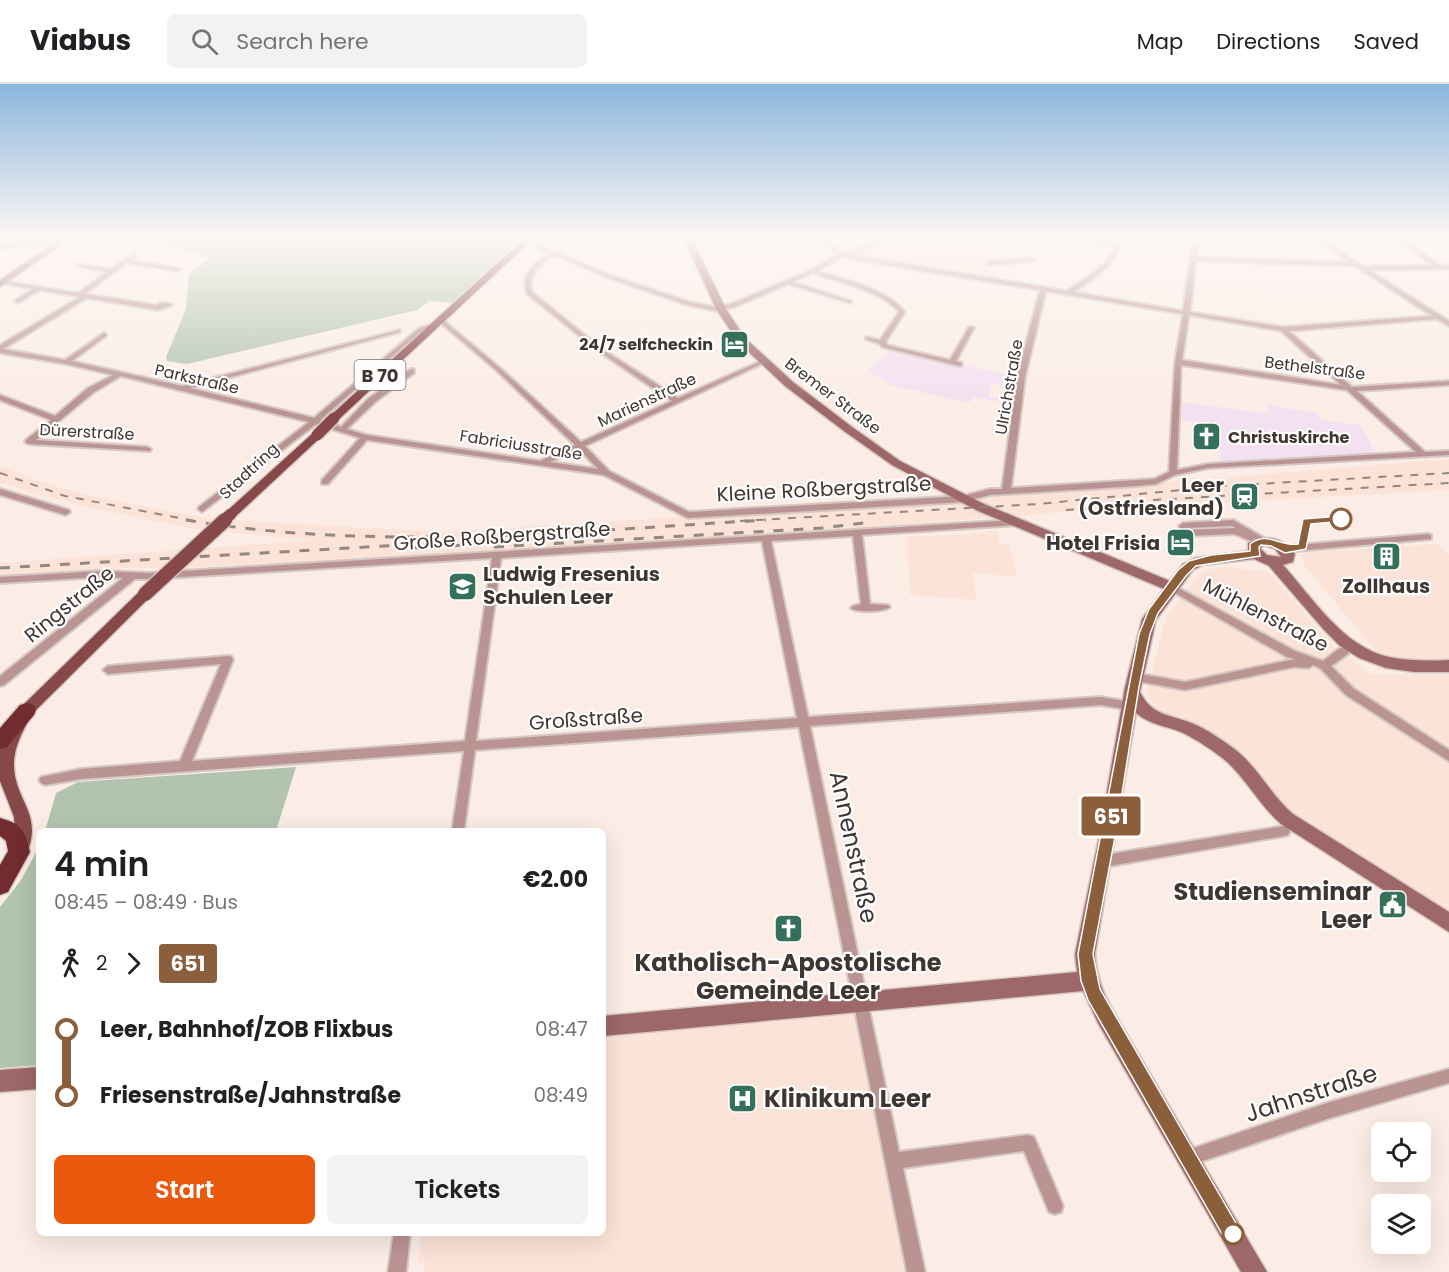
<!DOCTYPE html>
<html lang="en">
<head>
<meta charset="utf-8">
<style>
	:root { --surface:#fff; --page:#f2f2f2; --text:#202124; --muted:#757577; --line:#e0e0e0; --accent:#ea580c }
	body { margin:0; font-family:Poppins,sans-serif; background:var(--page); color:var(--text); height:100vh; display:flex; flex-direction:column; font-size:22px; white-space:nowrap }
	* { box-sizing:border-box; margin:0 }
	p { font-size:20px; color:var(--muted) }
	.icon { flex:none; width:33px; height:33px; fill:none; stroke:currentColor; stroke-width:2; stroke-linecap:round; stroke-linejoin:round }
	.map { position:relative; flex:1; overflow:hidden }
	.side { position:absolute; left:36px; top:744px; width:570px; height:408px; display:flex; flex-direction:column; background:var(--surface); border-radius:9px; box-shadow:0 6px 24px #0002 }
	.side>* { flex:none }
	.badge { padding:0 12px; border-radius:4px; font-size:21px; line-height:39px }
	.tools { position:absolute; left:1371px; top:1038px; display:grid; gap:12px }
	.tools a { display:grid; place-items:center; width:60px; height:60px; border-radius:9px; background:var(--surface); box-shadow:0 6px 24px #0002; font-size:30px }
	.map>.badge { position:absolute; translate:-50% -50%; box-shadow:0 0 0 3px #fff }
	.legs { display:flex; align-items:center; gap:9px; height:66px; padding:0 18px; font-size:20px }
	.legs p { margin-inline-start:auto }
	.head { display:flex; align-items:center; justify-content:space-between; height:102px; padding:0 18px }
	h1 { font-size:33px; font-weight:600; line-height:45px }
	.primary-button { display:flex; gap:12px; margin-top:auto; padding:12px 18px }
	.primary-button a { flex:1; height:69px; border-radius:9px; background:var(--accent); color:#fff; font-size:24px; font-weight:600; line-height:69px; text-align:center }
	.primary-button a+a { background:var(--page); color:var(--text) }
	ul { padding:0 18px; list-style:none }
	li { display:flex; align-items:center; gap:21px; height:66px; font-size:22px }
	li i { display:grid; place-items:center; width:9px; height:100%; margin:0 8px; background:currentColor }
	li i::after { content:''; width:15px; height:15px; margin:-8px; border:4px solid; border-radius:50%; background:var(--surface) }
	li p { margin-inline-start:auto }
	li:first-child i { background:linear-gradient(#0000 50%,currentColor 0) }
	li:last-child i { background:linear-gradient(currentColor 50%,#0000 0) }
	header { display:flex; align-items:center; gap:36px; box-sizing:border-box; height:84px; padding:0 30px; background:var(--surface); border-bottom:2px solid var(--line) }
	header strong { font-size:28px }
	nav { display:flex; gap:33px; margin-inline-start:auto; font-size:21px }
	.search { width:420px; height:54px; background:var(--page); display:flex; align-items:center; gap:15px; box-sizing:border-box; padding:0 21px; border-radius:9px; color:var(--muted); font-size:22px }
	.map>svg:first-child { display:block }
	.built { fill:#fce3d7 }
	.industrial { fill:#f3e0f0 }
	.green { fill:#b2c4af }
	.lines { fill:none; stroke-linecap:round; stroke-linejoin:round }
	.street-casing { stroke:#d5c8c2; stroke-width:4 }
	.secondary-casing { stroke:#d5c8c2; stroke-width:3 }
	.primary-casing { stroke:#d5c8c2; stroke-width:3 }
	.highway-casing { stroke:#d5c8c2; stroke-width:3 }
	.street { fill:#ba9493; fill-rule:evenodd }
	.secondary { fill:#9d6867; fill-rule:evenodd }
	.primary { fill:#864848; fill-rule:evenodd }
	.highway { fill:#722b2e; fill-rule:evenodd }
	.rail-far1 { stroke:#928781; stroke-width:2; stroke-dasharray:8 8; stroke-linecap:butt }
	.rail { stroke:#928781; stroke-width:3; stroke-dasharray:10 10; stroke-linecap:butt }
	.primary-bridge-far1-casing { stroke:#d5c8c2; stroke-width:14; stroke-linecap:butt }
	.primary-bridge-casing { stroke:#d5c8c2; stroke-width:17; stroke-linecap:butt }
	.primary-bridge-far1 { stroke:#864848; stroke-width:11 }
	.primary-bridge { stroke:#864848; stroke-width:14 }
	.line-1 { fill:#8b5e3c; stroke:#fff; stroke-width:1.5 }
	.stop-1-dot { fill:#fff; stroke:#8b5e3c; stroke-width:3 }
	.labels { text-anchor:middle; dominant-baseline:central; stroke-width:4.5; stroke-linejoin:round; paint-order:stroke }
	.far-poi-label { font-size:16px; font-weight:bold; fill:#3f3631; stroke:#fefefe; text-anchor:end }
	.far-street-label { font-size:16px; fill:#3f3631; stroke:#fefefe }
	.shield { fill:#fefefe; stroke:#78726e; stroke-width:1.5 }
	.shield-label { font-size:18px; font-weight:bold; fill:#3f3631 }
	.poi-label { font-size:20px; font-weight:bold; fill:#3f3631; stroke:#fefefe; text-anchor:end }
	.street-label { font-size:20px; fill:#3f3631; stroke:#fefefe }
	.near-street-label { font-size:24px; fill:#3f3631; stroke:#fefefe }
	.near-poi-label { font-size:24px; font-weight:bold; fill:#3f3631; stroke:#fefefe; text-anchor:end }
</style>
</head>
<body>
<header>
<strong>Viabus</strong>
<div class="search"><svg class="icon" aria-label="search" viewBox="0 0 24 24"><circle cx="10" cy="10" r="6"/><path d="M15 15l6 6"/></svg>Search here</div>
<nav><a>Map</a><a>Directions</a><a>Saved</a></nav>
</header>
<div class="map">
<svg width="1449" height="1188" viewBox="0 0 1449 1188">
	<rect width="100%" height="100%" fill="#fbede6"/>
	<path class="built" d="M 928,153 L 986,153 L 1007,177 L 988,179 L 999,195 L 850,170 L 890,159 Z
		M 1449,375 L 1449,406 L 1075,427 L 837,446 L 583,462 L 183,484 L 131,484 L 0,491 L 0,479 L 314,456 L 194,445 L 77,421 L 0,399 L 0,382 L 32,395 L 90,412 L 211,435 L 441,448 L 953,416 Z
		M 997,446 L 1000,460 L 1009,460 L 1017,493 L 973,489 L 977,516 L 910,511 L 907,453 L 974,450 Z
		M 1437,460 L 1449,471 L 1449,575 L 1398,577 L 1382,574 L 1306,484 L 1300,472 L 1304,469 L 1327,467 Z
		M 1218,483 L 1268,487 L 1335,564 L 1371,590 L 1449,590 L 1449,834 L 1304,742 L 1229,663 L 1154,623 L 1147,607 L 1166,532 L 1202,488 Z
		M 866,926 L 922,1188 L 424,1188 L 425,1178 L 418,1179 L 422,1149 L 603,1149 L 603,952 Z"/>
	<path class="industrial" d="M 891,266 L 1019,293 L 1018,302 L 991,300 L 989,313 L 1015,317 L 1015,320 L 972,313 L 970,318 L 955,316 L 890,301 L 868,287 Z
		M 1182,318 L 1268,330 L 1267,321 L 1318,329 L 1320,336 L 1360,341 L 1378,373 L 1220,381 L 1219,342 L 1182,336 Z"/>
	<path class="green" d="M 142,153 L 523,153 L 500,179 L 454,219 L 429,217 L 417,226 L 187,280 L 167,277 L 166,273 L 186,225 L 189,190 L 210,174 Z
		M 296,683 L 276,747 L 45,747 L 56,709 L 78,698 Z
		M 39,763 L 39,981 L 0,984 L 0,823 L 21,796 Z"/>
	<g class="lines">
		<defs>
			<path id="street" d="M 542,153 L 548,153 L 541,161 L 610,191 L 690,218 L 716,223 L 731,220 L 811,186 L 838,170 L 834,168 L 820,153 L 826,153 L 838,166 L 843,168 L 897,153 L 907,153 L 849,170 L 1067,207 C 1084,195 1107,183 1115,163 L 1089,158 L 1079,153 C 1092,153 1110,156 1121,162 C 1113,183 1091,196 1074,208 L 1183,227 L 1193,153 L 1199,153 L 1197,173 L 1349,178 L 1311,153 L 1318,153 L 1363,182 L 1431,181 L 1394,153 L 1401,153 L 1439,181 L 1449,181 L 1449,185 L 1369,186 L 1441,232 L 1449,237 L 1449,242 L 1437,235 L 1289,247 L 1352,303 L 1449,297 L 1449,301 L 1357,307 L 1425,368 L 1449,367 L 1449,371 L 1208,384 L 1175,391 L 1156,400 L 1137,402 L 990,411 L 963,418 L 688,434 L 604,391 L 367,356 L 328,400 L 322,400 L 322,396 L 360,354 L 316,340 L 202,428 L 198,425 L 199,423 L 309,338 L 121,292 L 94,308 L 36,356 L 147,363 L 151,365 L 150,367 L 29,360 L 25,358 L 26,356 L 51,336 L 0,316 L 0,311 L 55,332 L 88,304 L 113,291 L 66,280 L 0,269 L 0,261 L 80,213 L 40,206 L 18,219 L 15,217 L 16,216 L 33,205 L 1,199 L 1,197 L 78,209 L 107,188 L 77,182 L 77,180 L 111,185 L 134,169 L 137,171 L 131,176 L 181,185 L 178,187 L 127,179 L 85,210 L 156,221 C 160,218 168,218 172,221 L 171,222 L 157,226 L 87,214 L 3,265 L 65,276 L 104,249 L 106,250 L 106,252 L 72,277 L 182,302 L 400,246 L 400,248 L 190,304 L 314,334 L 418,245 L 435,239 L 437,240 L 437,242 L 422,247 L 320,336 L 341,343 L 369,314 L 411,285 L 414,285 L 414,289 L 375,318 L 347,345 L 366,351 L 540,377 L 575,361 L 496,286 L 438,237 L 438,235 L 442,235 L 500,284 L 581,358 L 672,317 L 598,267 L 527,210 C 520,191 534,179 549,169 L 534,162 ZM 554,171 L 606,193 L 687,221 L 716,227 L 735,223 L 788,200 L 851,219 L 851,217 L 793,198 L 813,189 C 838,198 882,207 899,228 L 880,256 L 866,253 L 866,255 L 880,260 L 882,263 L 960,282 L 962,281 L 962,279 L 956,277 L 974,244 L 973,243 L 969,243 L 950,276 L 887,261 L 886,257 L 905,228 C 888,205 845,196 818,187 L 843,172 L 850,175 L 1040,206 L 1017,293 L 1002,405 L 990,405 L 963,412 L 689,428 L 609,387 L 585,362 L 766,278 L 761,277 L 678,314 L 602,265 L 532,208 C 527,190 540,180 554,171 ZM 1196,177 L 1355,182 L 1432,232 L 1283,243 L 1190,228 ZM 1046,207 L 1183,230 L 1175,278 L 1169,388 L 1154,395 L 1137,396 L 1011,404 L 1025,293 ZM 1189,231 L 1281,247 L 1341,301 L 1182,276 ZM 1181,281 L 1347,306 L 1416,368 L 1208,380 L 1177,386 ZM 579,365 L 598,385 L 550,378 Z
				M 66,154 L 69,156 L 68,157 L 0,165 L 0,161 Z
				M 1032,174 L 1034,175 L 1034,177 L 989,181 L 986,179 L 989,177 Z
				M 0,405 L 69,426 L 70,428 L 66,431 L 0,411 Z
				M 1015,436 L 1019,439 L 1018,441 L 862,451 L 870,520 L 888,521 L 890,523 C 884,528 857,529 851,524 L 853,522 L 861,520 L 853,452 L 771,457 L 808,633 L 1101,613 L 1130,618 L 1134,619 L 1135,622 L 1134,625 L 1130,626 L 1101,621 L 810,642 L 899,1068 L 1028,1051 L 1034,1053 L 1063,1122 L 1061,1128 L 1055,1130 L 1049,1128 L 1024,1067 L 903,1084 L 925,1188 L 907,1188 L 799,643 L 475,666 L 464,747 L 452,747 L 464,667 L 81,695 L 45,701 L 41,699 L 39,696 L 41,693 L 81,685 L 180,677 L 221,580 L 108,590 L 103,586 L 108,582 L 228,572 L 232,573 L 233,576 L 192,677 L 465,657 L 492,474 L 150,495 L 135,495 L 4,601 L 0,602 L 0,592 L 123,494 L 100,493 L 0,499 L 0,493 L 100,487 L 150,489 ZM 762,457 L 797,634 L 476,657 L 501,474 Z
				M 1233,436 L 1264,454 L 1260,457 L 1255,455 L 1251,457 L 1234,450 L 1187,452 L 1184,451 L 1179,442 L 1183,439 ZM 1232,442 L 1236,444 L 1190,446 L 1189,444 Z
				M 1428,450 L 1431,451 L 1431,455 L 1285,468 L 1280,465 L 1285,462 Z
				M 1171,500 L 1295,567 L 1323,577 L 1340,564 L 1348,564 L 1349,567 L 1348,570 L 1331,582 L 1354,605 L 1449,666 L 1449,677 L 1346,611 L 1320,584 L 1313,581 L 1309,584 L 1294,583 L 1185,606 L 1131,596 L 1130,593 L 1131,590 L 1135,589 L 1185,598 L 1295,575 L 1287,573 L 1168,505 L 1166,503 L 1168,501 Z
				M 1284,742 L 1288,743 L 1290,747 L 1288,751 L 1284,752 L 1104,783 L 1100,781 L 1098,777 L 1100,773 L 1104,771 Z
				M 1449,985 L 1449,999 L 1330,1034 L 1188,1082 L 1182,1080 L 1180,1074 L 1182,1068 L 1188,1066 L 1330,1018 Z
				M 394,1149 L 410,1149 L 406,1188 L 388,1188 Z"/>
			<path id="secondary" d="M 63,153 L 73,153 L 0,203 L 0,196 Z
				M 683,153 L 691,153 L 726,225 L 745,254 L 793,298 L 852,343 L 900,377 L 984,420 L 1170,497 L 1183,480 L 1195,474 L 1248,467 L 1248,459 C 1266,450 1283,453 1295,470 L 1293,478 L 1283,481 C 1313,514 1343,563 1389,573 C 1409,577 1429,577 1449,576 L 1449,588 L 1414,588 L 1386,584 L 1359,574 L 1340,562 L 1324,546 L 1269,482 L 1254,475 L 1203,481 L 1193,486 L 1156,536 L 1140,608 C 1153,633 1170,630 1194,640 C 1208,646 1225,658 1237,667 C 1259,685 1271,711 1293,730 L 1449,828 L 1449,848 L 1281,740 C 1260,722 1247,696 1226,677 C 1214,667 1197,656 1183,649 C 1167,642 1150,641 1136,629 L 1095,870 C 1096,891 1102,907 1112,925 L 1267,1188 L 1241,1188 L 1098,939 L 1083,907 L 603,952 L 603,932 L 1077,888 L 1075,870 L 1099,753 L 1125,603 L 1142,535 L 1164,505 L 976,426 L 892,381 L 844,347 L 785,302 L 738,258 L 716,225 ZM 1264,461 L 1275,465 L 1281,473 L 1267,471 L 1260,464 Z
				M 39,983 L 39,1005 L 0,1008 L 0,986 Z"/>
			<path id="primary" d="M 526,153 L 535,153 L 338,336 L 330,336 L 330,332 Z
				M 317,348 L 323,351 L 321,353 L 235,433 L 227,433 L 225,430 L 227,427 L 313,349 Z
				M 145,505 L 152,510 L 150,513 L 32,630 C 23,647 13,664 14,683 C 16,720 45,730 25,774 L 19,776 L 13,774 L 10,768 L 15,747 L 14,733 L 0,697 L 0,666 L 4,653 L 22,622 L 140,507 Z"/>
			<path id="highway" d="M 27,619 L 34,621 L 36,626 L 34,631 L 7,663 L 0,665 L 0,644 L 20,621 Z
				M 0,734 C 22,740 25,746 30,768 L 8,808 L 0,811 L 0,781 L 8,767 L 6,757 L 0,752 Z"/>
		</defs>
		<use href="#street" class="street-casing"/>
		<use href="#secondary" class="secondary-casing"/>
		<use href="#primary" class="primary-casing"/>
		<use href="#highway" class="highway-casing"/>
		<use href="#street" class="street"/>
		<use href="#secondary" class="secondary"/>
		<use href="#primary" class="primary"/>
		<use href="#highway" class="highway"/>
		<path class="rail-far1" d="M 0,389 L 65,412 L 195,437
			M 1153,416 L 1449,399
			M 1066,426 L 1162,419
			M 740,437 L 1038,420 L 1222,402 L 1449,389"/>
		<path class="rail" d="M 186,436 C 377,468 574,447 766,436
			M 494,463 L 822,444 L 871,438
			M 410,464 L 503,459
			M 0,484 L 419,460"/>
		<defs>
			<path id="primary-bridge-far1" d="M 317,351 L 334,334
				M 223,437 L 231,430"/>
			<path id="primary-bridge" d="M 145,510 L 225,436"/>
		</defs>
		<use href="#primary-bridge-far1" class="primary-bridge-far1-casing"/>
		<use href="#primary-bridge" class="primary-bridge-casing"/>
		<use href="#primary-bridge-far1" class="primary-bridge-far1"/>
		<use href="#primary-bridge" class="primary-bridge"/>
	</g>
	<linearGradient id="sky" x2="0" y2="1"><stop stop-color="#8bb6dd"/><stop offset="0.48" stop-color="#fdf7f4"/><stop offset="1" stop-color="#fdf7f4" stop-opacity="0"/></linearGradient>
	<rect width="1449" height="320" fill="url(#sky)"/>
	<path class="line-1" d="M 1341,432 L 1345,433 L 1345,437 L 1311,440 L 1306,465 L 1285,469 L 1271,462 L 1261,461 L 1259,463 L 1260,472 L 1196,482 L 1186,492 L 1158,529 L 1150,550 L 1139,603 L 1115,753 L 1093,870 L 1100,905 L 1239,1144 L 1242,1150 L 1239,1157 L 1233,1160 L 1226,1157 L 1088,916 L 1081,897 L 1078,870 L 1139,550 L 1149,525 L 1178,486 L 1189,477 L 1211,471 L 1250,467 L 1250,460 C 1267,446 1279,463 1298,460 L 1303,435 Z"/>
	<defs>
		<symbol id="hotel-square" viewBox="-11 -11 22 22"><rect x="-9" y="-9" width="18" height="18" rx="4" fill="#35705b" stroke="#fefefe"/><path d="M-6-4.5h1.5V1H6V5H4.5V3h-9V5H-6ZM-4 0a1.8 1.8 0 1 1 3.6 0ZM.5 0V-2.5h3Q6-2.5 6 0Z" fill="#fff"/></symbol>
		<symbol id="church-square" viewBox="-11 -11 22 22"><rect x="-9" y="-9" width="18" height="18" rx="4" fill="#35705b" stroke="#fefefe"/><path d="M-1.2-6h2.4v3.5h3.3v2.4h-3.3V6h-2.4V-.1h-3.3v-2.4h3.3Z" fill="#fff"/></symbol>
		<symbol id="station-square" viewBox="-11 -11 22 22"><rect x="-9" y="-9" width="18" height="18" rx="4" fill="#35705b" stroke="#fefefe"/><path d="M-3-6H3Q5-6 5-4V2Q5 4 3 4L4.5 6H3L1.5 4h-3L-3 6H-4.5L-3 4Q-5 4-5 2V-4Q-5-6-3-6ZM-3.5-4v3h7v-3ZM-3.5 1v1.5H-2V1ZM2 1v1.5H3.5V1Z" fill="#fff"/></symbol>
		<symbol id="building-square" viewBox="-11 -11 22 22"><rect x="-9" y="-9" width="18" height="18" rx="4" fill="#35705b" stroke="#fefefe"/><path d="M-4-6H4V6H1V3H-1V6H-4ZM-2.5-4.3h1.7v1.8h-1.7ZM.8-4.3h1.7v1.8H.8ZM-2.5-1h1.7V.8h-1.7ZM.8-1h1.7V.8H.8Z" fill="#fff"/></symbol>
		<symbol id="school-square" viewBox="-11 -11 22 22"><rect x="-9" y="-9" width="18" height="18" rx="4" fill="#35705b" stroke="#fefefe"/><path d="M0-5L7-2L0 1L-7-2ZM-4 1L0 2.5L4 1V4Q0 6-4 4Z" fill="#fff"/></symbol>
		<symbol id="civic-square" viewBox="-11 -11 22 22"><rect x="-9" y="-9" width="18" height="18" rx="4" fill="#35705b" stroke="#fefefe"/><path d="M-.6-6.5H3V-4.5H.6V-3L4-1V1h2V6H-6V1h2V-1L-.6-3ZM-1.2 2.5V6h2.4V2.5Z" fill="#fff"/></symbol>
		<symbol id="hospital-square" viewBox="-11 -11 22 22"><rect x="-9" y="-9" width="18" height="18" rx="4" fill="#35705b" stroke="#fefefe"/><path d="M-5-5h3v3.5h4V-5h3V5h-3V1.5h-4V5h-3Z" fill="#fff"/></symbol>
	</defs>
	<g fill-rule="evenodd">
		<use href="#hotel-square" x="718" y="244" width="33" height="33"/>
		<use href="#church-square" x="1190" y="336" width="33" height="33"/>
		<use href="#station-square" x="1228" y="396" width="33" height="33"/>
		<use href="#hotel-square" x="1164" y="442" width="33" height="33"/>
		<use href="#building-square" x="1370" y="456" width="33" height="33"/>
		<use href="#school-square" x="446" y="486" width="33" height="33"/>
		<use href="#civic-square" x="1376" y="804" width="33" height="33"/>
		<use href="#church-square" x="772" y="828" width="33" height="33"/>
		<use href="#hospital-square" x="726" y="998" width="33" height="33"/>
	</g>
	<g class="stop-1-dot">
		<circle cx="1341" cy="435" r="10"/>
		<circle cx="1233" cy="1150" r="10"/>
	</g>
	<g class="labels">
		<g class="far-poi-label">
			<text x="713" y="260">24/7 selfcheckin</text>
			<text x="1228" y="353" text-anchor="start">Christuskirche</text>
		</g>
		<g class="far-street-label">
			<text transform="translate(1315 284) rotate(7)">Bethelstraße</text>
			<text transform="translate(197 295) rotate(13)">Parkstraße</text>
			<text transform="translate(1009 303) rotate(-80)">Ulrichstraße</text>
			<text transform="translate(833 312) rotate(37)">Bremer Straße</text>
			<text transform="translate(647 316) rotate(-25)">Marienstraße</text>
			<text transform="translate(87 348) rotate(3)">Dürerstraße</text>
			<text transform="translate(521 361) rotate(9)">Fabriciusstraße</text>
			<text transform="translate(249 387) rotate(-43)">Stadtring</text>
		</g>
		<rect class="shield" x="354.5" y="276" width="51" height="30" rx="4.5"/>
		<g class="shield-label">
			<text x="380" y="291">B 70</text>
		</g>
		<g class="poi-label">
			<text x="1224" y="401">Leer<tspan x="1224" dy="23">(Ostfriesland)</tspan></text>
			<text x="1160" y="459">Hotel Frisia</text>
			<text x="483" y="490" text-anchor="start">Ludwig Fresenius<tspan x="483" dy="23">Schulen Leer</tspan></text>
			<text x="1386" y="502" text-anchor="middle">Zollhaus</text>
		</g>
		<g class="street-label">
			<text transform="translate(824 405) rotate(-3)">Kleine Roßbergstraße</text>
			<text transform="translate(502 452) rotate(-4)">Große Roßbergstraße</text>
			<text transform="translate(69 520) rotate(-39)">Ringstraße</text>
			<text transform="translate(1266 531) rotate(27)">Mühlenstraße</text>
			<text transform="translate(586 635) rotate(-4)">Großstraße</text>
		</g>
		<g class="near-street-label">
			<text transform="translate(854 763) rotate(78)">Annenstraße</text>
			<text transform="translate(1311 1009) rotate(-18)">Jahnstraße</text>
		</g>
		<g class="near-poi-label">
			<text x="1372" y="807">Studienseminar<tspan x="1372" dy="28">Leer</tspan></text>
			<text x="788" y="878" text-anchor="middle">Katholisch-Apostolische<tspan x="788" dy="28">Gemeinde Leer</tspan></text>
			<text x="764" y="1014" text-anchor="start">Klinikum Leer</text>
		</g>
	</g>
</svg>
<div class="tools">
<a><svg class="icon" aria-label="locate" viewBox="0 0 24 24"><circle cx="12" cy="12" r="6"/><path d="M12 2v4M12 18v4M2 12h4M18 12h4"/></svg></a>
<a><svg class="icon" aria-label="layers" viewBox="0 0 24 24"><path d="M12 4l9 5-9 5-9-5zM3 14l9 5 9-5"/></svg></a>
</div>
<b class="badge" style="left:1111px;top:732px;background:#8b5e3c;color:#fff">651</b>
<section class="side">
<div class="head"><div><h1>4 min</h1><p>08:45 – 08:49 · Bus</p></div><b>€2.00</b></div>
<div class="legs"><svg class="icon" aria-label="walk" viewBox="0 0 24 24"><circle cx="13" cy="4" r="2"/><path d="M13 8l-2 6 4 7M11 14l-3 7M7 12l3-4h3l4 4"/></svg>2<svg class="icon" aria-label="forward" viewBox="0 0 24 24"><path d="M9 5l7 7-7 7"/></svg><b class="badge" style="background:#8b5e3c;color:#fff">651</b></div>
<ul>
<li><i style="color:#8b5e3c"></i><b>Leer, Bahnhof/ZOB Flixbus</b><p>08:47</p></li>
<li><i style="color:#8b5e3c"></i><b>Friesenstraße/Jahnstraße</b><p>08:49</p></li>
</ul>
<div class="primary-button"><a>Start</a><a>Tickets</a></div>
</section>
</div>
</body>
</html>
